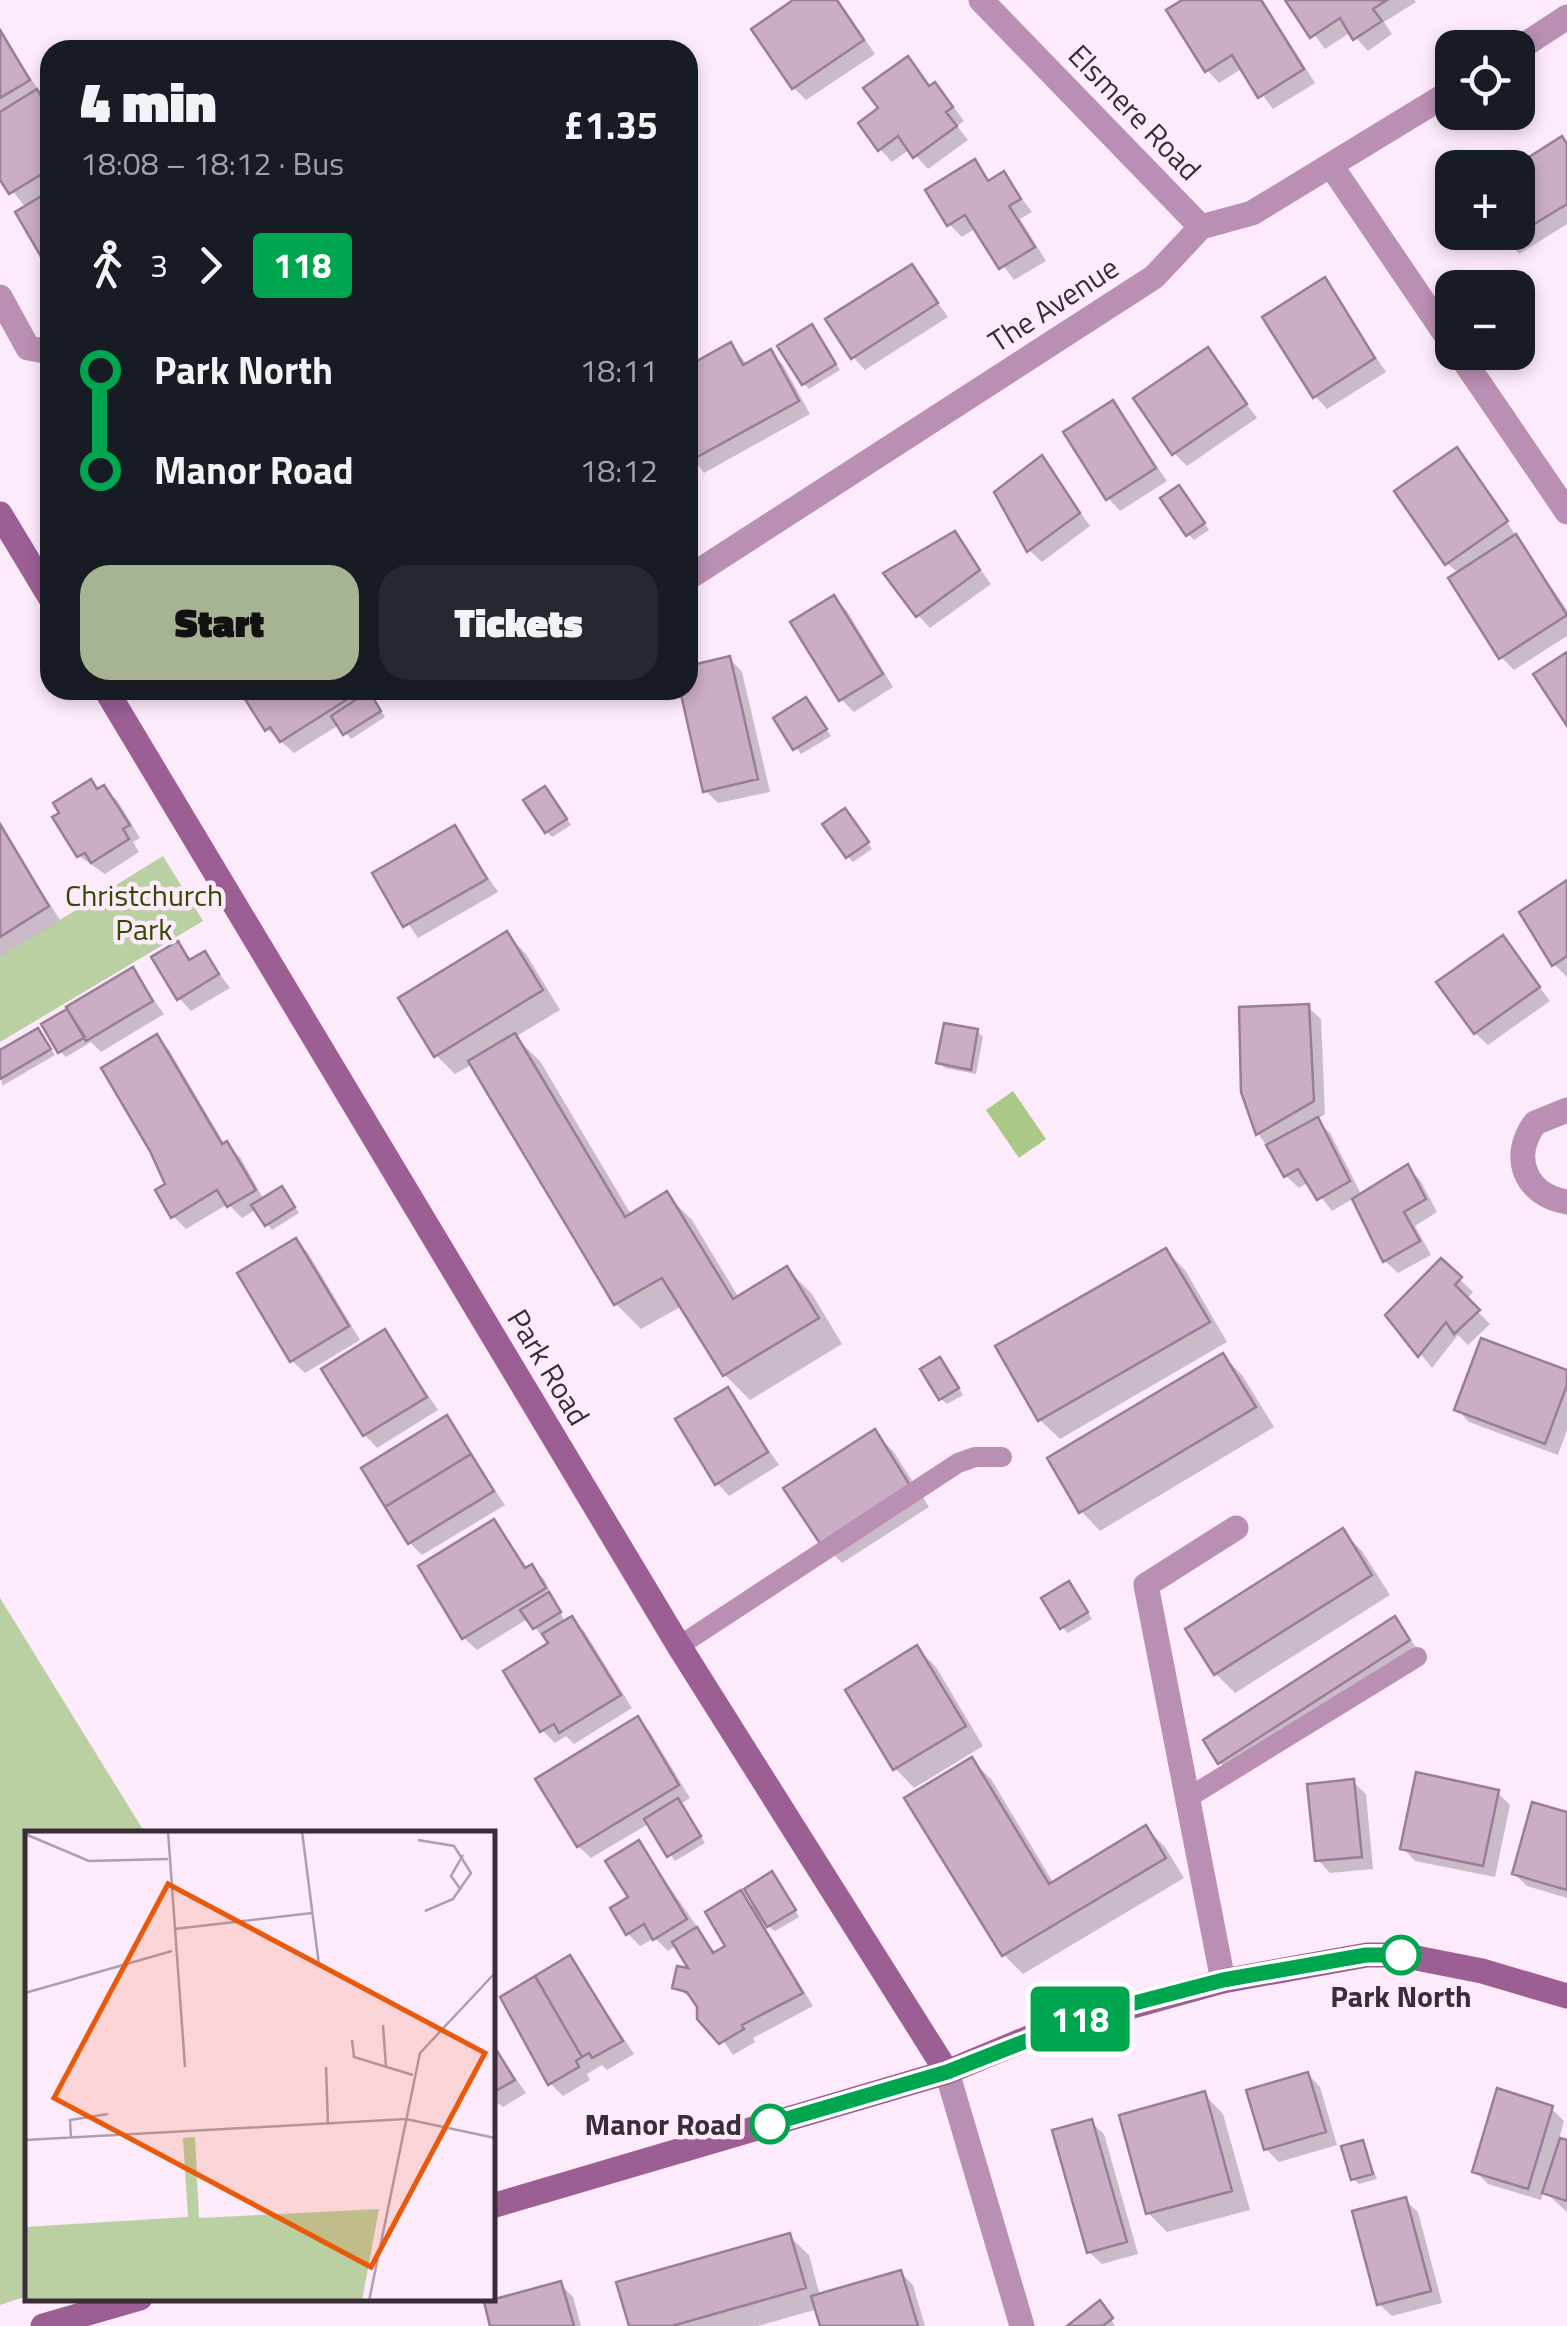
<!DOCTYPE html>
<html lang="en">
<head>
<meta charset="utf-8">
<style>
	:root { --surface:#171b24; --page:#242831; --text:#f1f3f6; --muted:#9ea1a6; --accent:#a6b494 }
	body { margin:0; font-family:"Titillium Web",sans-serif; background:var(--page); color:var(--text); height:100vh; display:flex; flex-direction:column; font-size:38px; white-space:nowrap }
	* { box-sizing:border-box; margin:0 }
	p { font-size:32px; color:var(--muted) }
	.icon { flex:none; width:55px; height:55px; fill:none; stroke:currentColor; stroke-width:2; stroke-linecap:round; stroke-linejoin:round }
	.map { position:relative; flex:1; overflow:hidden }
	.sheet { position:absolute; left:40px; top:40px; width:658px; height:660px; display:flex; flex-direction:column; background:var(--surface); border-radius:30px; box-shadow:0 5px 15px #0003 }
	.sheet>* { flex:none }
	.badge { padding:0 20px; border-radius:8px; font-size:35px; line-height:65px }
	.buttons { position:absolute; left:1435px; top:30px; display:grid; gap:20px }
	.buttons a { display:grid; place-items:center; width:100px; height:100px; border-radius:20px; background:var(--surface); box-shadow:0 5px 15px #0003; font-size:50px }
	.map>.badge { position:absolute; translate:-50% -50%; box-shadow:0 0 0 5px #fff }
	.legs { display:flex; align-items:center; gap:15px; height:110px; padding:0 40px; font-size:32px }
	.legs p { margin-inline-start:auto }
	.headline { display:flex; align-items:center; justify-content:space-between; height:170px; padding:0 40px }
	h1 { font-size:55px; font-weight:800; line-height:75px }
	.button { display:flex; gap:20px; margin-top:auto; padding:20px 40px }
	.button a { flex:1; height:115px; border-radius:30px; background:var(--accent); color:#111; font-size:40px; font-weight:800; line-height:115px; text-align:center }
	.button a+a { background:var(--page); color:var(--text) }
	ul { padding:0 40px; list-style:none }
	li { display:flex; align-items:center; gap:35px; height:100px; font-size:38px }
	li i { display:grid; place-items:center; width:15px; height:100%; margin:0 12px; background:currentColor }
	li i::after { content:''; width:25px; height:25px; margin:-12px; border:8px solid; border-radius:50%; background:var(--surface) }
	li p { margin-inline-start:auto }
	li:first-child i { background:linear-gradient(#0000 50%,currentColor 0) }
	li:last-child i { background:linear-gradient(currentColor 50%,#0000 0) }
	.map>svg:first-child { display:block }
	.green { fill:#bacfa2 }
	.water { fill:#abc986 }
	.shadow { fill:#0003 }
	.building { fill:#cbadc6; stroke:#9a7d96; stroke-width:2.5 }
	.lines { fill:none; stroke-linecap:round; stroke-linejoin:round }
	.lane { stroke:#b98fb3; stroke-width:20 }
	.street { stroke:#b98fb3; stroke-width:25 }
	.secondary { stroke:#9b5f94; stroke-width:25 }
	.line-1-casing { stroke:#fff; stroke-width:22 }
	.line-1 { stroke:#00a54f; stroke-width:15 }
	.stop-1-dot { fill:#fff; stroke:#00a54f; stroke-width:5 }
	.labels { text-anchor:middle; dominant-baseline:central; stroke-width:9; stroke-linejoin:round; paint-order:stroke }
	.street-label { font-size:30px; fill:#392d37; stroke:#fdeafa }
	.park-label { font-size:30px; fill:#324b00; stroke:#fdeafa }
	.stop-label { font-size:30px; font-weight:bold; fill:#392d37; stroke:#fdeafa }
	.inset-road { fill:none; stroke:#af9eac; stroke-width:2.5 }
	.view { fill:#e8590c; fill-opacity:0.15; stroke:#e8590c; stroke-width:5 }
	.inset-edge { fill:none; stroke:#392d37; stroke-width:5 }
</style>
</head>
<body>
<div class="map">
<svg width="1567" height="2326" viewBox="0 0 1567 2326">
	<rect width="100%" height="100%" fill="#fdeafa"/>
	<path class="green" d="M 163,856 L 203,921 L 0,1042 L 0,957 Z
		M 0,1598 L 145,1833 L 28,1834 L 27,2296 L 0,2305 Z"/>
	<path class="water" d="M 1013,1091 L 1046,1139 L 1019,1158 L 986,1110 Z"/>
	<path class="shadow" d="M 798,0 L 838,0 L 875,54 L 806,100 L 794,88 Z
		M 1187,0 L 1263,0 L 1315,83 L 1273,109 L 1243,68 L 1219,83 L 1207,70 Z
		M 1288,0 L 1414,0 L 1416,2 L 1384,22 L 1392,34 L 1368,51 L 1351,32 L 1325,49 Z
		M 0,32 L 50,107 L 50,266 L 18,213 L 26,208 L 0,175 Z
		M 908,60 L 931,87 L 934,85 L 947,98 L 964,121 L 957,126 L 968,140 L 928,169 L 910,149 L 892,162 L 880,149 L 881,109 Z
		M 1567,144 L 1567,224 L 1519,254 L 1502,232 L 1518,232 L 1518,168 Z
		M 974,162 L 991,182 L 1003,174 L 1032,212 L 1020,219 L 1046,261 L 1014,280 L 976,228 L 962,237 L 949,224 Z
		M 912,267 L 948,317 L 865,370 L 853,357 Z
		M 1324,280 L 1386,372 L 1327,409 L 1315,396 Z
		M 817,333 L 840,370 L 809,389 L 804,384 Z
		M 731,345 L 748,365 L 771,352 L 783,365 L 810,414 L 704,473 L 688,452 L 688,396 L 694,392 L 688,369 Z
		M 1207,350 L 1257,418 L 1187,466 L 1174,453 Z
		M 1113,403 L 1167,481 L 1120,511 L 1108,498 Z
		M 1457,450 L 1567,610 L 1567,636 L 1514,670 L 1501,657 L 1459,574 L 1447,563 Z
		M 1042,459 L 1090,526 L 1042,562 L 1029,550 Z
		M 1185,494 L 1209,530 L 1194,540 L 1188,534 Z
		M 955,534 L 991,584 L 930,628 L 918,615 Z
		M 834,598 L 847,611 L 893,687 L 854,712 L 841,699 Z
		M 730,659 L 742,672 L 770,792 L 718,803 L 705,790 L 682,690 L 688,690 L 688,668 Z
		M 249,690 L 349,690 L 356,702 L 374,700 L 385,717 L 351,739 L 339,725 L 294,753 L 267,729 Z
		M 811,706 L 831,736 L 801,754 L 777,718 Z
		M 91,782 L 117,800 L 140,838 L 133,842 L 139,852 L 105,874 L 79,856 Z
		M 550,794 L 571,825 L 552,837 L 547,832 Z
		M 850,817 L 872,849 L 853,862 L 848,857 Z
		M 0,827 L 60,920 L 0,957 Z
		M 455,828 L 498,892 L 418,938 L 375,874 Z
		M 1567,883 L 1567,977 L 1554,964 Z
		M 507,934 L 526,954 L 560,1010 L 515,1037 L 540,1061 L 632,1216 L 667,1195 L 692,1220 L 739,1298 L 787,1269 L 812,1294 L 842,1344 L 750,1400 L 725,1375 L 682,1306 L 641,1329 L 616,1304 L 473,1064 L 455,1074 L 436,1055 Z
		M 1502,938 L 1550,1001 L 1488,1045 L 1475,1033 Z
		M 178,944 L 193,961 L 205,954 L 230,988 L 191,1011 L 179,998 Z
		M 132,970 L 164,1014 L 101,1052 L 91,1042 L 66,1057 L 60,1051 L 75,1020 Z
		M 1308,1007 L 1321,1019 L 1325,1114 L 1316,1120 L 1330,1133 L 1362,1196 L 1407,1167 L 1420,1180 L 1437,1212 L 1415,1226 L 1431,1255 L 1398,1273 L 1385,1261 L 1354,1198 L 1332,1211 L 1309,1182 L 1299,1188 L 1286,1176 L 1258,1133 Z
		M 38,1031 L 55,1055 L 2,1086 L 0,1053 Z
		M 977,1031 L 983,1037 L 976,1074 L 945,1068 L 939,1063 Z
		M 157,1037 L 169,1050 L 225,1145 L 240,1157 L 264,1200 L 287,1195 L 299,1213 L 272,1230 L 257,1209 L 242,1218 L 228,1204 L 186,1229 L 173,1216 Z
		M 296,1241 L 308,1253 L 360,1340 L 305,1373 L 292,1361 Z
		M 1166,1251 L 1185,1270 L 1227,1342 L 1060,1439 L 1040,1420 Z
		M 1441,1262 L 1473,1292 L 1466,1300 L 1490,1324 L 1468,1345 L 1458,1335 L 1432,1368 L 1389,1315 Z
		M 385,1332 L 438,1410 L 377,1448 L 365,1435 Z
		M 1223,1356 L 1242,1375 L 1274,1427 L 1100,1531 L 1081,1511 Z
		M 945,1366 L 963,1395 L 947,1404 L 941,1399 Z
		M 1567,1373 L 1567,1430 L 1558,1455 L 1469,1422 L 1457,1409 Z
		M 728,1390 L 779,1465 L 729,1496 L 717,1483 Z
		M 446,1419 L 505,1505 L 422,1555 L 410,1543 Z
		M 874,1432 L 893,1451 L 929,1507 L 842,1563 L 823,1544 Z
		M 494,1522 L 528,1569 L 531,1567 L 544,1579 L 566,1624 L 572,1619 L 584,1631 L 632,1708 L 574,1744 L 566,1736 L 555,1743 L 542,1730 L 551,1644 L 544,1632 L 540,1634 L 529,1618 L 477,1650 L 464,1638 Z
		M 1343,1532 L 1362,1551 L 1390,1595 L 1235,1693 L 1216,1674 L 1188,1629 Z
		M 1074,1590 L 1092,1619 L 1068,1633 L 1062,1627 Z
		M 1395,1619 L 1421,1654 L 1233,1775 L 1220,1763 L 1206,1741 Z
		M 917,1648 L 936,1667 L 983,1746 L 914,1788 L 895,1768 Z
		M 638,1719 L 650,1732 L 690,1798 L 681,1804 L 705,1843 L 675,1861 L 650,1823 L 591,1858 L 578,1846 Z
		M 971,1760 L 991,1779 L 1054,1884 L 1146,1828 L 1165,1847 L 1184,1878 L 1023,1974 L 1004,1955 Z
		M 1353,1782 L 1366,1794 L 1373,1869 L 1330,1873 L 1318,1860 Z
		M 1497,1792 L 1510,1805 L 1495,1877 L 1415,1861 L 1403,1848 Z
		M 1567,1814 L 1567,1898 L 1527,1886 L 1514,1874 Z
		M 639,1843 L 716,1954 L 728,1947 L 740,1894 L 758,1911 L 777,1880 L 799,1917 L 775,1931 L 762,1922 L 813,2006 L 753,2038 L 755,2042 L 733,2055 L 697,2002 L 675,1987 L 693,1972 L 677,1945 L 668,1951 L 655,1938 L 640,1946 L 628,1934 Z
		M 570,1958 L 634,2054 L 607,2070 L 602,2065 L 587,2074 L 590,2080 L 563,2096 L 550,2083 Z
		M 492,2045 L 526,2093 L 503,2107 L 492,2099 Z
		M 1308,2074 L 1320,2087 L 1337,2145 L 1279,2162 L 1266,2149 Z
		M 1204,2094 L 1223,2114 L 1250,2210 L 1167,2232 L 1148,2213 Z
		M 1552,2109 L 1564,2121 L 1559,2140 L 1567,2142 L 1567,2212 L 1544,2191 L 1541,2200 L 1488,2184 L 1475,2171 Z
		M 1091,2122 L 1104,2134 L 1138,2254 L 1102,2264 L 1089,2252 Z
		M 1362,2142 L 1377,2179 L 1359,2184 L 1353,2179 Z
		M 1405,2200 L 1418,2212 L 1442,2303 L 1392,2316 L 1379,2304 Z
		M 789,2236 L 809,2255 L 820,2296 L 900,2272 L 913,2285 L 925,2326 L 823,2326 L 818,2309 L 758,2326 L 631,2326 Z
		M 560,2284 L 573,2297 L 581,2326 L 493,2326 Z
		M 1105,2309 L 1115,2326 L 1071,2326 Z"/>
	<path class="building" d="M 793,0 L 837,0 L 864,40 L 792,89 L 751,29 Z
		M 1182,0 L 1261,0 L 1304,69 L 1258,98 L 1232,55 L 1205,72 L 1166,10 Z
		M 1285,0 L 1387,0 L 1373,9 L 1382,21 L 1353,40 L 1340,18 L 1310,38 Z
		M 0,30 L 30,80 L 0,98 Z
		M 908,56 L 929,86 L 935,82 L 953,107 L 946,112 L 957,126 L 913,158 L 898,136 L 878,151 L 858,123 L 878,108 L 863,88 Z
		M 37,89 L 50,111 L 50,169 L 9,194 L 0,180 L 0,112 Z
		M 1562,136 L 1567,144 L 1567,204 L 1505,242 L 1499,232 L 1518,232 L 1518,168 L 1512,168 Z
		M 975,159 L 988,181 L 1004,171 L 1021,199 L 1009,206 L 1035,247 L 999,269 L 965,215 L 947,226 L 925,190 Z
		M 50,191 L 50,265 L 47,267 L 15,212 Z
		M 912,264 L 938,303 L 851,359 L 825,319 Z
		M 1325,277 L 1375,358 L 1313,398 L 1262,317 Z
		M 812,324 L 836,364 L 802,385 L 777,346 Z
		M 731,342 L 743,365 L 771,349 L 799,401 L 690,461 L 688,366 Z
		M 1208,347 L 1247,404 L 1172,455 L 1133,398 Z
		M 1113,400 L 1156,468 L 1106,500 L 1063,432 Z
		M 1457,447 L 1508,521 L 1445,565 L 1394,491 Z
		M 1042,455 L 1080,513 L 1027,552 L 994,492 Z
		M 1179,485 L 1205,523 L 1186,536 L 1160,498 Z
		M 955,531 L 980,570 L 916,617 L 883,573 Z
		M 1516,534 L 1567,615 L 1499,659 L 1448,578 Z
		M 834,595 L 883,674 L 839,701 L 790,622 Z
		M 1567,652 L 1567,726 L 1533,674 Z
		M 730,656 L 758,779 L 703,792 L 680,690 L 688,690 L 688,666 Z
		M 246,690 L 346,690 L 351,697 L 280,742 L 270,727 L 265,731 L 243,696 Z
		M 369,691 L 381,711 L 343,735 L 331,716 Z
		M 806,697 L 827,729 L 793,750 L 773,718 Z
		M 91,779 L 97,789 L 104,785 L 130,825 L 123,829 L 129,839 L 91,863 L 85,853 L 77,857 L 52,817 L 59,813 L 53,803 Z
		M 545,786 L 567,819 L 545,833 L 523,800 Z
		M 845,808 L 869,842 L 846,858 L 822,824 Z
		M 0,824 L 49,906 L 0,937 Z
		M 455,825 L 487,879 L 403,927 L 372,873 Z
		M 1567,880 L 1567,956 L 1552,966 L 1519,912 Z
		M 507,931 L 543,990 L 434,1057 L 398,998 Z
		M 1503,935 L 1540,987 L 1474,1034 L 1436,982 Z
		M 178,941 L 189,960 L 205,951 L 219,974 L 177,1000 L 151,957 Z
		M 133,967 L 153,1001 L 86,1041 L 66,1007 Z
		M 1309,1004 L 1314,1101 L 1256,1135 L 1241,1092 L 1239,1007 Z
		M 67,1009 L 85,1037 L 58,1053 L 41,1024 Z
		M 944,1023 L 978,1029 L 971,1070 L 936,1063 Z
		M 38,1028 L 51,1049 L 0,1079 L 0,1050 Z
		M 515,1033 L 625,1217 L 667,1191 L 733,1299 L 787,1266 L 819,1318 L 723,1376 L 662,1278 L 614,1305 L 468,1061 Z
		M 157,1034 L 222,1144 L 227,1141 L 256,1190 L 227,1207 L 217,1190 L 171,1218 L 155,1190 L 165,1184 L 150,1151 L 101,1068 Z
		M 1318,1117 L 1350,1181 L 1317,1200 L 1298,1169 L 1284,1177 L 1266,1145 Z
		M 1408,1164 L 1426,1199 L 1404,1212 L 1420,1241 L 1383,1262 L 1352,1199 Z
		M 282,1186 L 295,1207 L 265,1226 L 251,1205 Z
		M 296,1238 L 349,1326 L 290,1362 L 237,1273 Z
		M 1166,1248 L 1210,1322 L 1038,1421 L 995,1346 Z
		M 1441,1258 L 1462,1277 L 1455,1285 L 1480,1310 L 1454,1334 L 1446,1322 L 1418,1357 L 1385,1315 Z
		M 385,1329 L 427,1397 L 363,1436 L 321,1369 Z
		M 1481,1338 L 1567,1370 L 1567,1385 L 1545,1444 L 1454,1410 Z
		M 1223,1353 L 1256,1407 L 1079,1513 L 1047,1458 Z
		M 940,1357 L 959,1388 L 939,1400 L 920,1369 Z
		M 728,1387 L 768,1452 L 715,1485 L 675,1419 Z
		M 447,1415 L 471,1454 L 385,1507 L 361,1468 Z
		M 875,1429 L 911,1487 L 821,1545 L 783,1488 Z
		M 471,1454 L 494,1491 L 408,1544 L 385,1507 Z
		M 494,1519 L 525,1568 L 532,1564 L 546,1588 L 462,1639 L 418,1566 Z
		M 1343,1528 L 1372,1575 L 1214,1675 L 1185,1629 Z
		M 1069,1581 L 1088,1612 L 1060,1629 L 1041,1598 Z
		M 549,1592 L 561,1612 L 533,1629 L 520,1610 Z
		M 572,1616 L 621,1695 L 559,1733 L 554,1724 L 540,1732 L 503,1671 L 548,1643 L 542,1634 Z
		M 1395,1616 L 1410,1640 L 1218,1764 L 1203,1740 Z
		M 917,1645 L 966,1726 L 893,1770 L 845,1690 Z
		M 638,1716 L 679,1785 L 577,1847 L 535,1779 Z
		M 972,1757 L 1049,1884 L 1146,1825 L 1166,1858 L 1002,1956 L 904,1798 Z
		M 1416,1772 L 1499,1790 L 1483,1866 L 1400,1849 Z
		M 1354,1779 L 1362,1857 L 1315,1861 L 1307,1784 Z
		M 678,1798 L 701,1836 L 667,1857 L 644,1819 Z
		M 1532,1802 L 1567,1812 L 1567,1890 L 1512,1874 Z
		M 639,1840 L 687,1919 L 653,1940 L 644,1924 L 626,1935 L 610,1908 L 628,1897 L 605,1861 Z
		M 772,1871 L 796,1910 L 767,1927 L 744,1889 Z
		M 741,1890 L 803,1993 L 742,2025 L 744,2029 L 719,2044 L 697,2019 L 697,2007 L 687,1992 L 672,1988 L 677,1966 L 688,1968 L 672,1942 L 697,1927 L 713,1953 L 725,1946 L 705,1912 Z
		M 570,1955 L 623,2041 L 592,2058 L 589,2053 L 582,2057 L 535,1976 Z
		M 535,1976 L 582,2057 L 576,2061 L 579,2067 L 548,2085 L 500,1997 Z
		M 492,2043 L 515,2080 L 492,2093 Z
		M 1308,2072 L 1326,2132 L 1264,2150 L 1246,2090 Z
		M 1497,2088 L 1553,2106 L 1528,2189 L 1472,2172 Z
		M 1205,2091 L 1232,2191 L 1146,2214 L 1119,2115 Z
		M 1092,2119 L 1127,2242 L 1087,2253 L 1052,2130 Z
		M 1560,2138 L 1567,2140 L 1567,2201 L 1542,2193 Z
		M 1363,2140 L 1373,2174 L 1351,2180 L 1341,2146 Z
		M 1406,2197 L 1431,2291 L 1377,2305 L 1352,2211 Z
		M 790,2233 L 806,2288 L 672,2326 L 629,2326 L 616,2282 Z
		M 901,2270 L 918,2326 L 820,2326 L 811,2296 Z
		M 561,2281 L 574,2326 L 490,2326 L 484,2302 Z
		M 1100,2300 L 1113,2318 L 1103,2326 L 1067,2326 Z"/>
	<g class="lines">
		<path class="lane" d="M 679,1646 L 958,1463 L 975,1457 L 1002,1457
			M 1186,1799 L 1417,1657"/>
		<path class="street" d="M 981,0 L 1201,227
			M 1518,49 L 1567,17
			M 1332,167 L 1452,344
			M 0,297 L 28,348 L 50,352
			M 1458,352 L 1567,512
			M 688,578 L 1154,277 L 1201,227 L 1252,213 L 1452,91
			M 1567,1110 L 1535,1123 C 1510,1157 1525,1195 1567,1202
			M 1223,1981 L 1146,1585 L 1236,1528
			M 947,2072 L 1022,2326"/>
		<path class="secondary" d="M 0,514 L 50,597
			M 106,690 L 679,1646 L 947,2072
			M 492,2206 L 947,2072 L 1050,2029 L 1223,1981 L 1367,1955 L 1401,1955 L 1482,1971 L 1567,1996
			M 43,2326 L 140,2298"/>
	</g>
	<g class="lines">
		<defs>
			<path id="line-1" d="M 770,2124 L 947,2072 L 1100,2012 L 1223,1980 L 1366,1955 L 1401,1955"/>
		</defs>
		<use href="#line-1" class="line-1-casing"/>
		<use href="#line-1" class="line-1"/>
	</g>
	<g class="stop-1-dot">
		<circle cx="1401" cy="1955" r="18"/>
		<circle cx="770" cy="2124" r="18"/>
	</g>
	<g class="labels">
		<g class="street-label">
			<text transform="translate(1135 112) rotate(46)">Elsmere Road</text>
			<text transform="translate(1053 304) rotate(-33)">The Avenue</text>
			<text transform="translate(549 1367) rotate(59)">Park Road</text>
		</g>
		<g class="park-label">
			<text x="144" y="895">Christchurch<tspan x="144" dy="34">Park</tspan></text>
		</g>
		<g class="stop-label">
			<text x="1401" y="1996">Park North</text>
			<text x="742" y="2124" text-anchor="end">Manor Road</text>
		</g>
	</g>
	<g transform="translate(25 1831)">
		<rect width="470" height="470" fill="#fdeafa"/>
		<path d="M 170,306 L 174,387 L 354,378 L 337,470 L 0,470 L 0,396 L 163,386 L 158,307 Z" fill="#bacfa2"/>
		<path class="inset-road" d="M 143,0 L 160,236M 277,0 L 294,134M 0,3 L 64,30 L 143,28M 393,9 L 429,15 L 446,42 L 428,68 L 400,80M 436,59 L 426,45 L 438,24M 149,98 L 287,82M 0,162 L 147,120M 358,194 L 361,236M 327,209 L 329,226 L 388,244M 301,236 L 303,294M 46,307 L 45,289 L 83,283M 0,309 L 381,288 L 470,307M 344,470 L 395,222 L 470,142"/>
		<path class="view" d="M 143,53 L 460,222 L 346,436 L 29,267 Z"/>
		<rect width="470" height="470" class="inset-edge"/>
	</g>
</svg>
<div class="buttons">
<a><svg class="icon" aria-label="locate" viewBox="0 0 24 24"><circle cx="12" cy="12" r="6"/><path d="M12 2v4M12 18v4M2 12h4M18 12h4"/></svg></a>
<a>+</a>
<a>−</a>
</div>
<b class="badge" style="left:1080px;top:2019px;background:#00a54f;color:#fff">118</b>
<section class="sheet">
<div class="headline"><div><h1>4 min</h1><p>18:08 – 18:12 · Bus</p></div><b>£1.35</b></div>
<div class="legs"><svg class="icon" aria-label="walk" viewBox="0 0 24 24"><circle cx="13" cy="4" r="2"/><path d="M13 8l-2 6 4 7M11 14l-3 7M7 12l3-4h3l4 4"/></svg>3<svg class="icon" aria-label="forward" viewBox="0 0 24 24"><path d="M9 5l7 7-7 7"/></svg><b class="badge" style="background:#00a54f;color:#fff">118</b></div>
<ul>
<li><i style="color:#00a54f"></i><b>Park North</b><p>18:11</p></li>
<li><i style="color:#00a54f"></i><b>Manor Road</b><p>18:12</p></li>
</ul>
<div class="button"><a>Start</a><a>Tickets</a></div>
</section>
</div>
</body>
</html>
